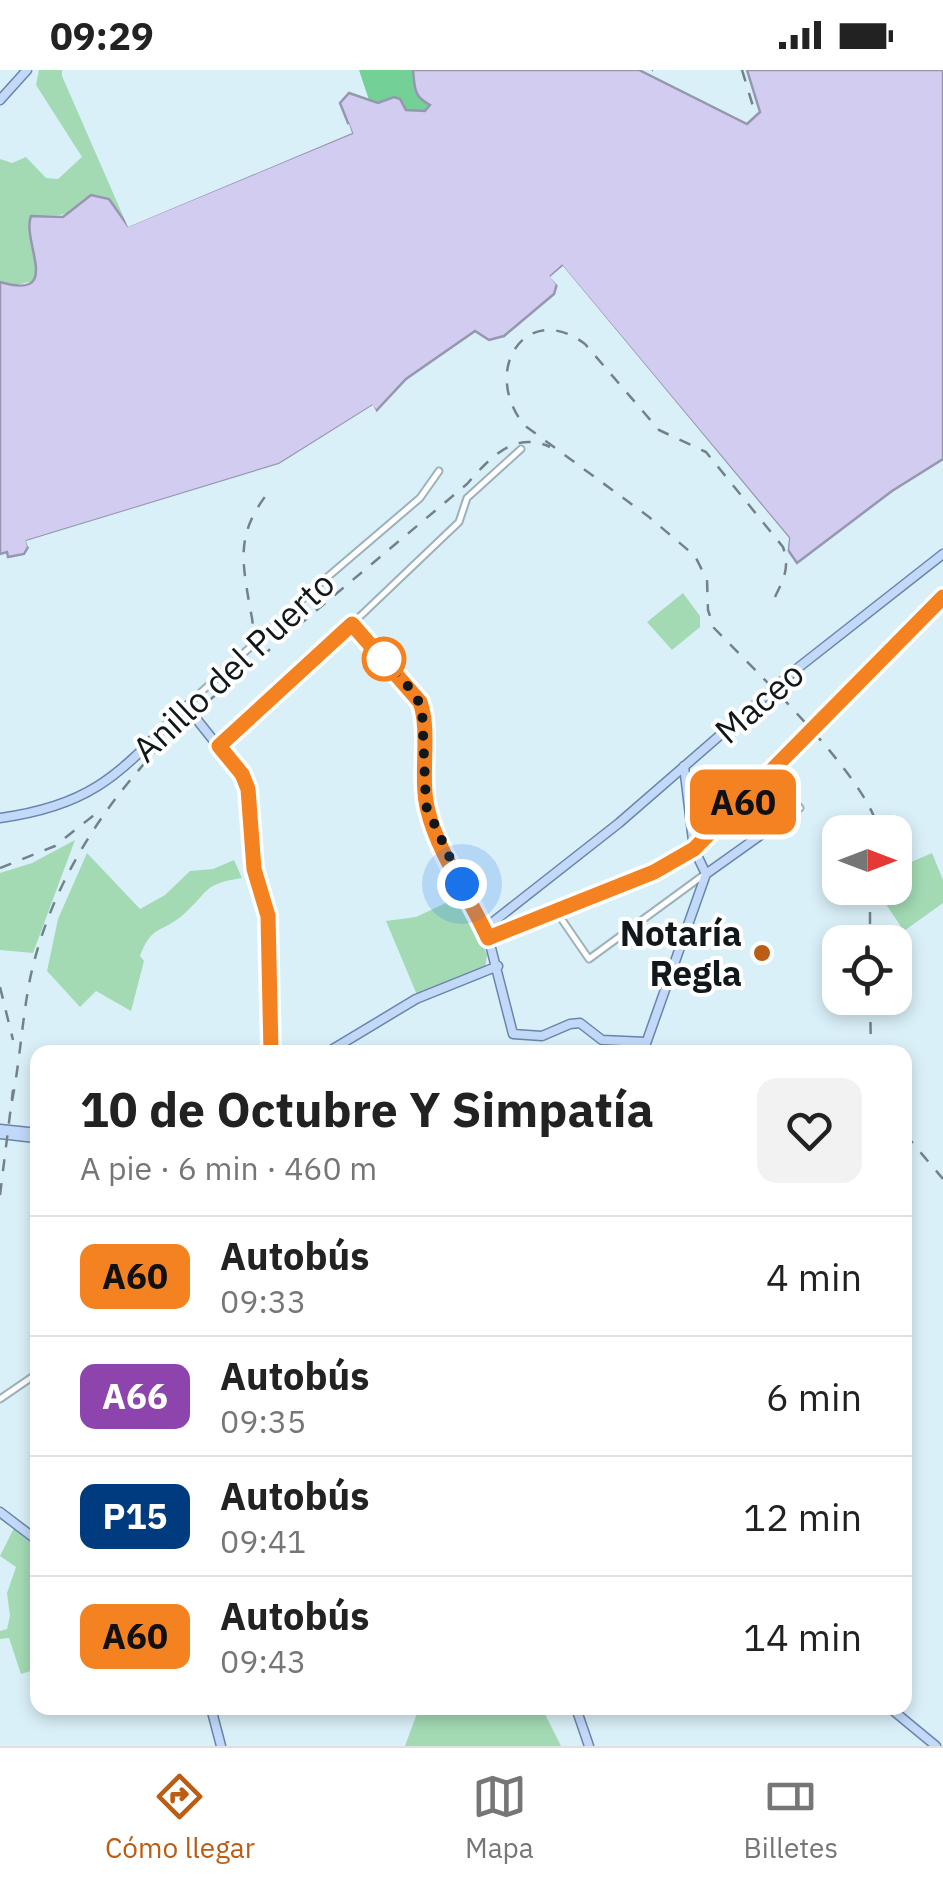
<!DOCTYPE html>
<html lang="es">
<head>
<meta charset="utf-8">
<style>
	:root { --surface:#fff; --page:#f2f2f2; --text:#222; --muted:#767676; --line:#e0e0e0; --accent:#bb5d13 }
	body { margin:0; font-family:"IBM Plex Sans",sans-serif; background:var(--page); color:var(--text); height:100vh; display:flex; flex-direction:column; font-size:38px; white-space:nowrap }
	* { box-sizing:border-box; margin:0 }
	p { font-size:32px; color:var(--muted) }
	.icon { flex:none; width:55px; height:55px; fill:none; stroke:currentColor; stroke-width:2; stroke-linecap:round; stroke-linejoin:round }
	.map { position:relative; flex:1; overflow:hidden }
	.details { position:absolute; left:30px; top:975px; width:882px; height:670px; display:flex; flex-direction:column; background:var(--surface); border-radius:20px; box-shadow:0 5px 15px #0003 }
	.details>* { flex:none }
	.badge { padding:0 20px; border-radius:15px; font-size:35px; line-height:65px }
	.needle { width:65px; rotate:90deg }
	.buttons { position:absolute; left:822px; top:745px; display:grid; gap:20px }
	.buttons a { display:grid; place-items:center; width:90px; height:90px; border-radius:20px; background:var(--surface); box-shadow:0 5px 15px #0003; font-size:50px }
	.you { position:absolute; width:50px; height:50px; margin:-25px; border:8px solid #fff; border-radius:50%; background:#1a73e8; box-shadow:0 0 0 15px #1a73e833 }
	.map>.badge { position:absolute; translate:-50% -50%; box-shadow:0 0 0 5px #fff }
	.round { display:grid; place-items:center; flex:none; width:105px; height:105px; border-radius:20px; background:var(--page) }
	.headline { display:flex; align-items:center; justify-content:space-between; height:170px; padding:0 50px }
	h1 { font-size:48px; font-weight:700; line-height:75px }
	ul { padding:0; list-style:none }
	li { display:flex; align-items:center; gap:30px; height:120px; padding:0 50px; border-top:2px solid var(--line) }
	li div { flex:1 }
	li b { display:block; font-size:38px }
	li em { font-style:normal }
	li .badge { min-width:110px; font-weight:700; text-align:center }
	.status { display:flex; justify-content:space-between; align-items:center; height:70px; padding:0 50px; background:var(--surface); direction:ltr }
	.status svg { height:28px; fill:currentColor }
	.tab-bar { display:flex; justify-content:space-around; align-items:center; height:140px; border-top:2px solid var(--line); background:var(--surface); font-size:28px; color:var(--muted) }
	.tab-bar a { display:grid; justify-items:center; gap:5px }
	.tab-bar .active { color:var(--accent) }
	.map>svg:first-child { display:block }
	.green { fill:#a3dab4 }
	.forest { fill:#73d195 }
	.water { fill:#d1ccf0; stroke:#9796b0; stroke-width:2.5 }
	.pier { fill:#daf0f9 }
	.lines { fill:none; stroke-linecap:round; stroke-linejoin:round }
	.minor-casing { stroke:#9cb1b9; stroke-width:9 }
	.major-casing { stroke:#6985a9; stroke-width:11 }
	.minor { stroke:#fff; stroke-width:5 }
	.major { stroke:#c2d9f9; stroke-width:8 }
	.rail { stroke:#738288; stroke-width:2.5; stroke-dasharray:12 12; stroke-linecap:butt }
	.line-casing { stroke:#fff; stroke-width:22 }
	.line { stroke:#f58220; stroke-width:15 }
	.walk { stroke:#10181b; stroke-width:10; stroke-dasharray:0 18 }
	.stop-dot { fill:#fff; stroke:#f58220; stroke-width:5 }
	.poi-dot { fill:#bb5d13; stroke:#fff; stroke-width:4 }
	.labels { text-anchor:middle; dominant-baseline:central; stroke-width:8; stroke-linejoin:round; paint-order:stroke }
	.street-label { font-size:35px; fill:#10181b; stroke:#fff }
	.poi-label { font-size:35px; font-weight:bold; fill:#10181b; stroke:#fff; text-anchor:end }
</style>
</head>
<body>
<div class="status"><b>09:29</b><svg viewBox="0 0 49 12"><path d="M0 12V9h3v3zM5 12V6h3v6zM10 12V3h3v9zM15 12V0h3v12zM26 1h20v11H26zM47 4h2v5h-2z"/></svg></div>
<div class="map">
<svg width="943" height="1676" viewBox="0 0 943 1676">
	<rect width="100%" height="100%" fill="#daf0f9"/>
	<path class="green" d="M 39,0 L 62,0 L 62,6 L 124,148 L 109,129 L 85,128 C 63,153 59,142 31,146 C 31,155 30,166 31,175 C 35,191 41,194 33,211 L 13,216 L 0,212 L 0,89 L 12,93 L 26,87 L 46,108 L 58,109 L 82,87 L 36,15 Z
		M 683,523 L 700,546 L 700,557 L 672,580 L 647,552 Z
		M 75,770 L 33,883 L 0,880 L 0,803 L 32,793 Z
		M 87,783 L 140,839 L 165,825 L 190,801 L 213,799 L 234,790 L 242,808 C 202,814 210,821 184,844 C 161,864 152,854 140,886 L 144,891 L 131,941 L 96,921 L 80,937 L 47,901 L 58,849 Z
		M 932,783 L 943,810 L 943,833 L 904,861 L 875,818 L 895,818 L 895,799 Z
		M 463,825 L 487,885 L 485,899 L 417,925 L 386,851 L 416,847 Z
		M 15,1456 L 37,1473 L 37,1599 L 21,1604 L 9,1568 L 0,1569 L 0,1561 L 7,1559 L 10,1546 L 7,1523 L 16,1497 L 0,1486 Z
		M 419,1638 L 542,1638 L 561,1676 L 405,1676 Z"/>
	<path class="forest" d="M 359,0 L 413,0 L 414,11 L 430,35 L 425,41 L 406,40 L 400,29 L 394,27 L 378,33 L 369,30 Z"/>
	<path class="water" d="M 413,0 L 639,0 L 747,54 L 760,42 L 747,0 L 943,0 L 943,389 L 892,421 L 797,493 L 788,480 L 789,468 L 562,196 L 551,206 L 557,214 L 554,224 L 504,266 L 489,270 L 475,261 L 406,309 L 376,341 L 372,336 L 279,394 L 27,471 L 28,477 L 24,484 L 8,487 L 7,482 L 0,484 L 0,212 C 64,231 21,172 31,146 L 63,147 L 91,125 L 109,129 L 128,156 L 352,63 L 340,33 L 349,23 L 378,33 L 394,27 L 400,29 L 406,40 L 425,41 L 430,35 C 413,26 415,18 413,0 Z"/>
	<path class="pier" d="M 349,54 L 352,63 L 128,157 L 124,148 L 129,146 L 130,150 L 346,60 L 344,56 Z
		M 563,196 L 789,468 L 787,486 L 784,470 L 562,203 L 557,207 L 560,218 L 550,207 Z
		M 373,335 L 377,343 L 371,342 L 281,398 L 28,477 L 26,471 L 279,394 Z"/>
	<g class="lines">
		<defs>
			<path id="minor" d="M 352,554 L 459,452 L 467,428 L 521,379
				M 186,636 L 317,516 L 420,428 L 439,401
				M 772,702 L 800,738 L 779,752
				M 556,841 L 589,889 L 705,804
				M 0,1329 L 38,1303"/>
			<path id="major" d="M 0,30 L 27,0
				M 219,676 L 352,554 L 414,623 L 422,638 L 424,712 L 429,747 L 490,874 L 513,964 L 542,966 L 570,954 L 580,953 L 602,970 L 646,972
				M 684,696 L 694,779 L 706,804
				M 0,748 C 96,735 121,701 186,636 L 246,711 L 254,799 L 267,833 L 271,982
				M 706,804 L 779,752 L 778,746 L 754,720
				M 484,859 L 619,753 L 794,601 L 943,484
				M 488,868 L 654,802 L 694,779 L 943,527
				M 328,982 L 416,929 L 498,896
				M 643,982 L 706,804
				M 0,1059 L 38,1063
				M 0,1064 L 35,1068
				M 0,1442 L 38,1471
				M 211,1638 L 221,1676
				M 576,1638 L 589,1676
				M 890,1638 L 936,1676"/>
		</defs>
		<use href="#minor" class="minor-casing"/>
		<use href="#major" class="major-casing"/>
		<use href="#minor" class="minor"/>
		<use href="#major" class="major"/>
		<path class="rail" d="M 652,0 L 653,0
			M 742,0 L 755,43
			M 775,527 C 784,508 790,498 783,477 L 706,382 L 659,360 L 585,274 C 527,230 480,299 524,355 L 649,447 L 695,486 L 707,510 L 708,540 L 714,558 C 755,601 869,708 879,762
			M 238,598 C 242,592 247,585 250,577 C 255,565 253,551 250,538 C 242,490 236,465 267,424
			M 0,798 L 55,776 L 94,745
			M 870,818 L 870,872
			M 0,917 L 13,970
			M 870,928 L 871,982
			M 12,1031 C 20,991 22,950 30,909 C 52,805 116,715 193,644 L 467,414 C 489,389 514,360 550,377
			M 905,1064 L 943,1109
			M 0,1125 L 13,1020"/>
	</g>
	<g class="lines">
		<defs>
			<path id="line" d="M 271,982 L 268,846 L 254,799 L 248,719 L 242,704 L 219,676 L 352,554 L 420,632 C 431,662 419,707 428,741 C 438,783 470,827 488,868 L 654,802 L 694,779 L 943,527"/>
		</defs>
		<use href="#line" class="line-casing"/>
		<use href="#line" class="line"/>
		<path class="walk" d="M 384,589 L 414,623 L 422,638 L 426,736 L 462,814"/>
	</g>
	<circle class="stop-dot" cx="384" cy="589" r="20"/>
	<circle class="poi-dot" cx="762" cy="883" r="10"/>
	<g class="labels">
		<g class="street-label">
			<text transform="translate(233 596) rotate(-43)">Anillo del Puerto</text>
			<text transform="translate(759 632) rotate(-41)">Maceo</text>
		</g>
		<g class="poi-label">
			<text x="742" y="863">Notaría<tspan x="742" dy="40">Regla</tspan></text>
		</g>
	</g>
</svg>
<div class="buttons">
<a><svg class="needle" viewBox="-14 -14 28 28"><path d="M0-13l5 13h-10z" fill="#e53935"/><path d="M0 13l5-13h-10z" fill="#767676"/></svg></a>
<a><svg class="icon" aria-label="locate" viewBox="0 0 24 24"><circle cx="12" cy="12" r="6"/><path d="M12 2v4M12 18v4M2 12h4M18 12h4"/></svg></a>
</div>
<div class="you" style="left:462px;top:814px"></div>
<b class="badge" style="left:743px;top:732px;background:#f58220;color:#111">A60</b>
<section class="details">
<div class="headline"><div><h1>10 de Octubre Y Simpatía</h1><p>A pie · 6 min · 460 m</p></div><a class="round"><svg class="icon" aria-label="heart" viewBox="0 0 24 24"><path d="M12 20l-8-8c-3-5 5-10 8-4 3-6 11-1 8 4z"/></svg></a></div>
<ul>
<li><span class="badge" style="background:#f58220;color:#111">A60</span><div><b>Autobús</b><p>09:33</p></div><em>4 min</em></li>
<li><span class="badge" style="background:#8e44ad;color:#fff">A66</span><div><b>Autobús</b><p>09:35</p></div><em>6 min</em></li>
<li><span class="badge" style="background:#003b80;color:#fff">P15</span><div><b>Autobús</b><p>09:41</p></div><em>12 min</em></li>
<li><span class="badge" style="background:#f58220;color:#111">A60</span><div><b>Autobús</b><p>09:43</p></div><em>14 min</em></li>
</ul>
</section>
</div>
<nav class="tab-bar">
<a class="active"><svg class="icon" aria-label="directions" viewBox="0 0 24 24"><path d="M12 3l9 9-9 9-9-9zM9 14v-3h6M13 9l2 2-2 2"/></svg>Cómo llegar</a>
<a><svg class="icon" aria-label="map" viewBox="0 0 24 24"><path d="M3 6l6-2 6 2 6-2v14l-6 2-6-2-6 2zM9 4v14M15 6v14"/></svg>Mapa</a>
<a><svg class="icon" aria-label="tickets" viewBox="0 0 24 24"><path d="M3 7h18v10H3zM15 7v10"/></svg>Billetes</a>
</nav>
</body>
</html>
